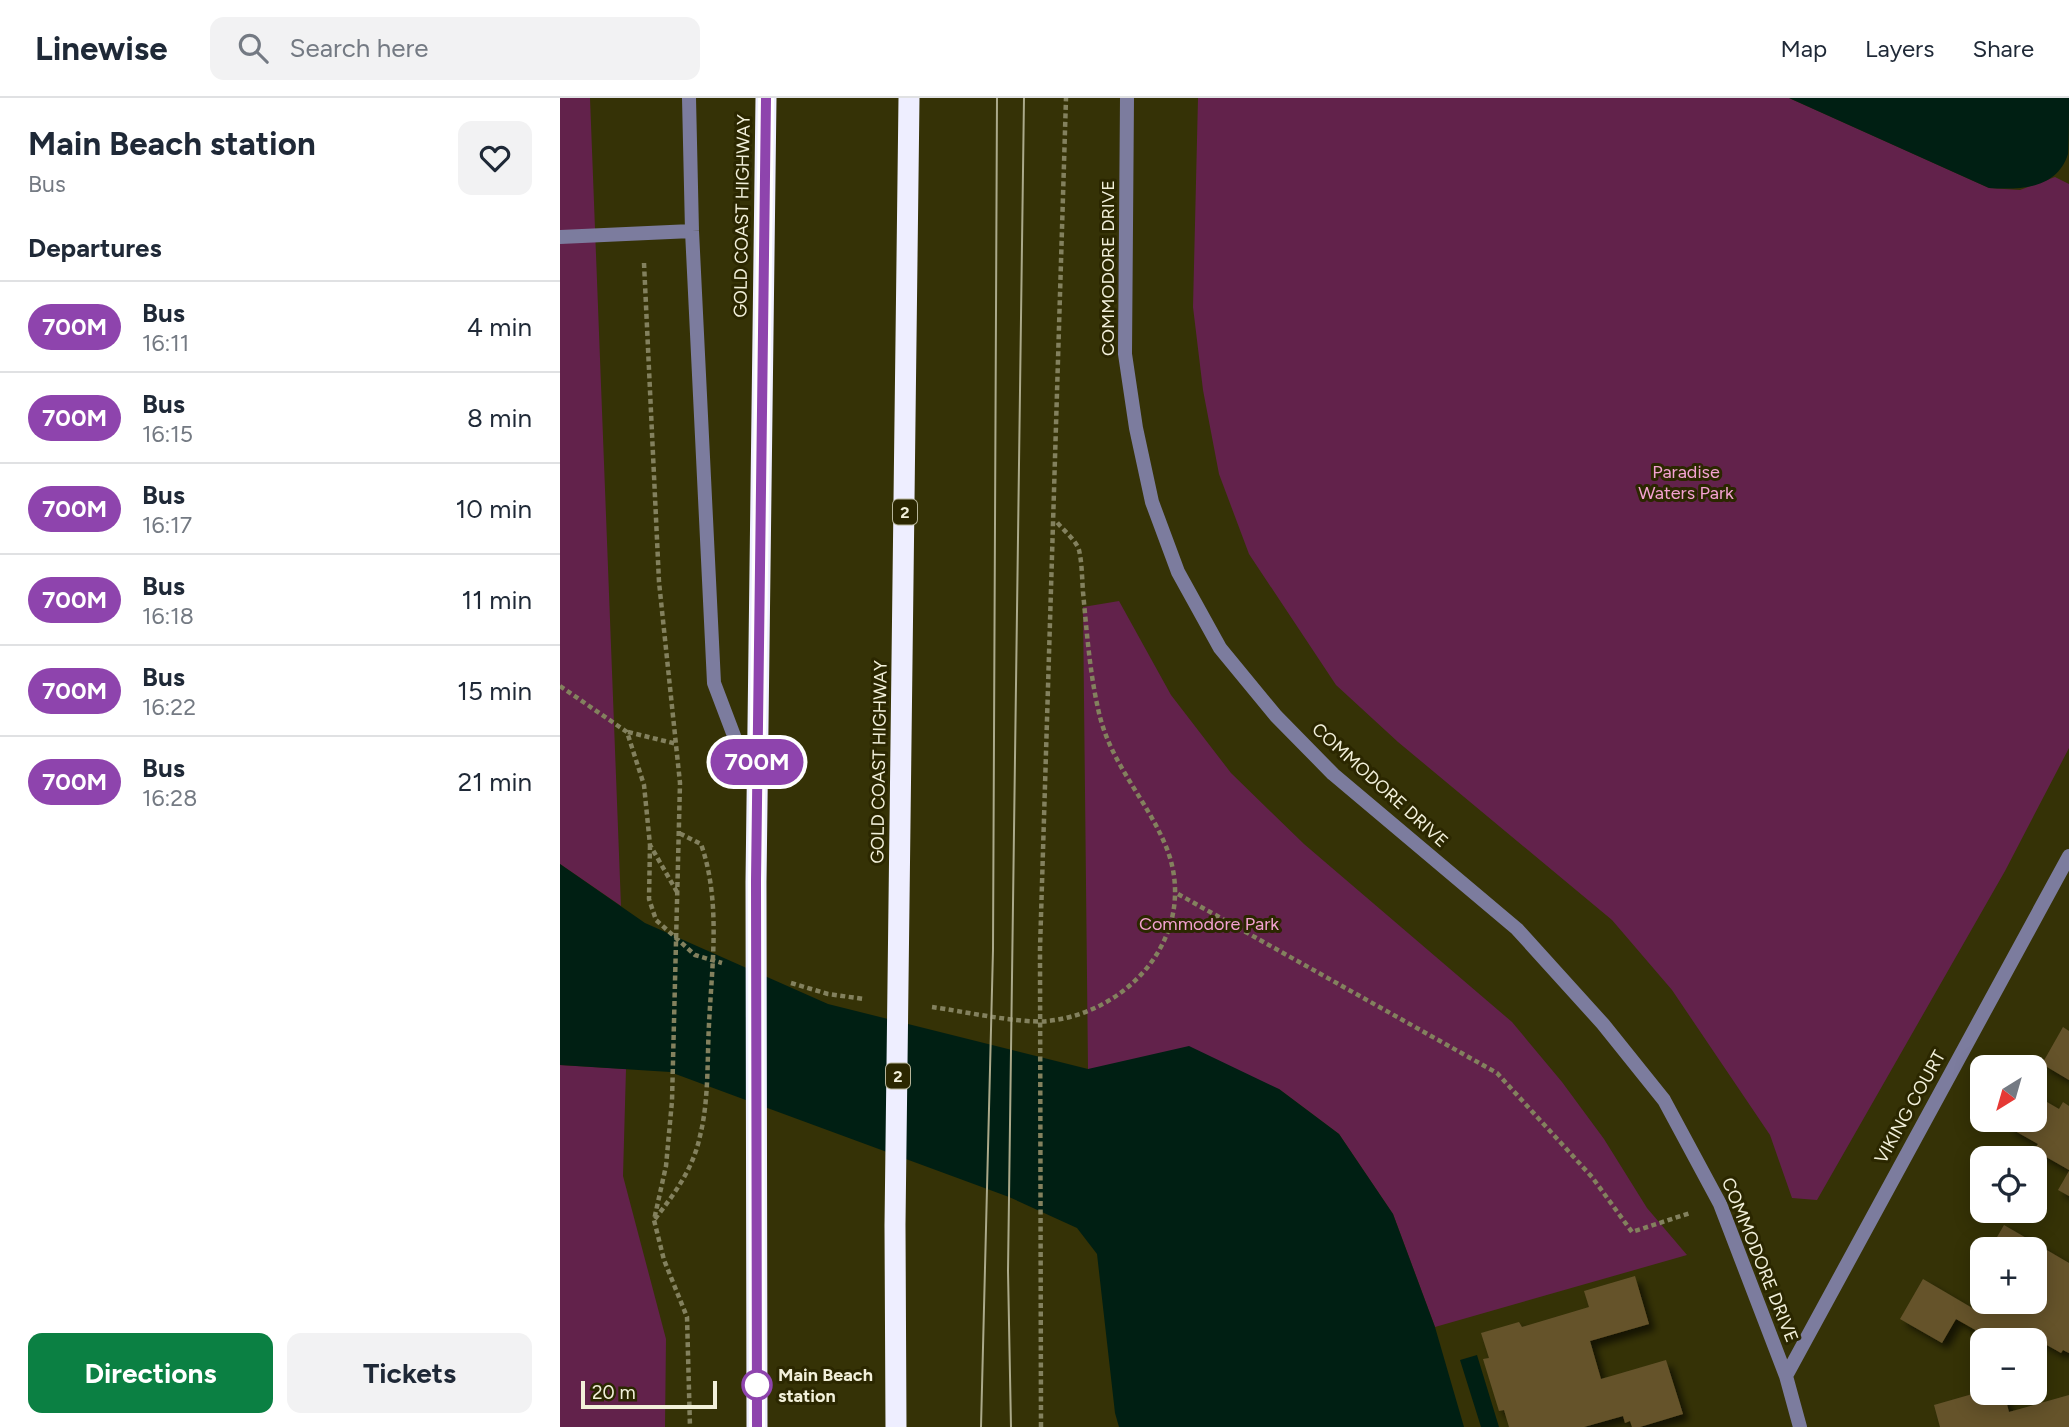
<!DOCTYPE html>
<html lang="en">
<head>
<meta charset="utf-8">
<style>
	:root { --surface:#fff; --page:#f2f2f3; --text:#1f2937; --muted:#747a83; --line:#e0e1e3; --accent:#0b8043 }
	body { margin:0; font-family:Figtree,sans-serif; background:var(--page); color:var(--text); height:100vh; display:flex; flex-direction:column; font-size:26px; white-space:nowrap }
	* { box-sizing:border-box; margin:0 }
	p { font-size:23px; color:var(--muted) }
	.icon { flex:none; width:38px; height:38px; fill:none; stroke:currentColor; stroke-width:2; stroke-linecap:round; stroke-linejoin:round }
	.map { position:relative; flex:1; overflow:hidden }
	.side { display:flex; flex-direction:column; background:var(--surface); width:560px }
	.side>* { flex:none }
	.badge { padding:0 14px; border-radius:23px; font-size:24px; line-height:46px }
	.needle { width:46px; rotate:217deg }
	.controls { position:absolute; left:1410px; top:957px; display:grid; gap:14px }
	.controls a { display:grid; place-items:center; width:77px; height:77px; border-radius:14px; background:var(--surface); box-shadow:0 4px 18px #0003; font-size:35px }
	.scale { position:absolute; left:21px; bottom:18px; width:136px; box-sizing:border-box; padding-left:7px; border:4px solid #f2f0da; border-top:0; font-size:19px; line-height:24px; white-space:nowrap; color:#f2f0da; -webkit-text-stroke:5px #2b2700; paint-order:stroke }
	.map>.badge { position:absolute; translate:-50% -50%; box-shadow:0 0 0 4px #fff }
	h2 { padding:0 28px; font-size:26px; line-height:63px }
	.round { display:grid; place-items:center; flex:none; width:74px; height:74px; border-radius:14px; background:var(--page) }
	.summary { display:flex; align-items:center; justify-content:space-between; height:119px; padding:0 28px }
	h1 { font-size:33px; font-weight:700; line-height:52px }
	.primary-button { display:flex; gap:14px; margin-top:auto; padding:14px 28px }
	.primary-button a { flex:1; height:80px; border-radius:14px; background:var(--accent); color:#fff; font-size:28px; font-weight:700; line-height:80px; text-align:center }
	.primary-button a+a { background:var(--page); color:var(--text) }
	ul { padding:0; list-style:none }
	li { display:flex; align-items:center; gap:21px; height:91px; padding:0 28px; border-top:2px solid var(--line) }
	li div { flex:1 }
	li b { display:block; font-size:26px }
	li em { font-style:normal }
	li .badge { min-width:77px; font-weight:700; text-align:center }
	header { display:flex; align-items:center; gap:42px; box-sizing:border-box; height:98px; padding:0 35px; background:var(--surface); border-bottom:2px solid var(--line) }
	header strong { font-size:33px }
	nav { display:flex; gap:38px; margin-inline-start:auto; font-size:24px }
	.search { width:490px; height:63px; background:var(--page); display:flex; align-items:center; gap:18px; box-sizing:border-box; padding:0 24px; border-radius:14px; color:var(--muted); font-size:26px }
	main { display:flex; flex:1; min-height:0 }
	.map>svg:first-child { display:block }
	.green { fill:#62224b }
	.water { fill:#001f13 }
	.building { fill:#65532c; filter:url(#shadow) }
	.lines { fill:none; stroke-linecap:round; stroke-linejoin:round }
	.path { stroke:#83815e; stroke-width:4.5; stroke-dasharray:5 3.5; stroke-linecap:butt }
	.lane { stroke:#7c7c9e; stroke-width:14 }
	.street { stroke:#7c7c9e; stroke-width:14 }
	.highway { stroke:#eef; stroke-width:21 }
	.tram { stroke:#aba98a; stroke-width:2 }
	.line-casing { stroke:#fff; stroke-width:16 }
	.line { stroke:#8e44ad; stroke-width:10 }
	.stop-dot { fill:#fff; stroke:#8e44ad; stroke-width:3.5 }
	.labels { text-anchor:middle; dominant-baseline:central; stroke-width:6; stroke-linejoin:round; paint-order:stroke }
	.shield { fill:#2b2700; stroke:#b6b499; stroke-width:2 }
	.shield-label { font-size:16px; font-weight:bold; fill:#f2f0da }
	.street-label { font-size:18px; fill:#f2f0da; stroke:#2b2700 }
	.park-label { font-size:18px; fill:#f4a2d1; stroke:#2b2700 }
	.stop-label { font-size:18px; font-weight:bold; fill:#f2f0da; stroke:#2b2700; text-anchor:start }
</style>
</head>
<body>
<header>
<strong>Linewise</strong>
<div class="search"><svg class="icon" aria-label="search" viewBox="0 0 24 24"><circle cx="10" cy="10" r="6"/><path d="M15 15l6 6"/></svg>Search here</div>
<nav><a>Map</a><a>Layers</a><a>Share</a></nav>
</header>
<main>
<section class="side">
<div class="summary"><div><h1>Main Beach station</h1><p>Bus</p></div><a class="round"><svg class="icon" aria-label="heart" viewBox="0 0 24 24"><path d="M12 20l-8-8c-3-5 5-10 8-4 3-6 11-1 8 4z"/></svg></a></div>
<h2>Departures</h2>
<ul>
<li><span class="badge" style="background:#8e44ad;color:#fff">700M</span><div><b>Bus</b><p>16:11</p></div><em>4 min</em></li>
<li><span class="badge" style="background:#8e44ad;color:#fff">700M</span><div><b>Bus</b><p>16:15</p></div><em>8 min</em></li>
<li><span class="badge" style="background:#8e44ad;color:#fff">700M</span><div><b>Bus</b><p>16:17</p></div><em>10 min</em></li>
<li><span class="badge" style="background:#8e44ad;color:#fff">700M</span><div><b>Bus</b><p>16:18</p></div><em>11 min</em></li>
<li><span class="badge" style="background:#8e44ad;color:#fff">700M</span><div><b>Bus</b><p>16:22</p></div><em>15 min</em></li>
<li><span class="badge" style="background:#8e44ad;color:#fff">700M</span><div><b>Bus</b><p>16:28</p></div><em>21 min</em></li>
</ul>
<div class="primary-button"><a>Directions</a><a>Tickets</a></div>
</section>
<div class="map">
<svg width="1509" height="1329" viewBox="0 0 1509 1329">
	<defs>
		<filter id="shadow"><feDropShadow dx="6" dy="6" stdDeviation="3.5" flood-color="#0009"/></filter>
	</defs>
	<rect width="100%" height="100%" fill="#353206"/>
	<path class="green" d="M 0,0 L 30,0 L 61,808 L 0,766 Z
		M 638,0 L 1229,0 L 1429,90 L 1460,92 L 1495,79 L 1509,86 L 1509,650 L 1445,773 L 1257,1102 L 1232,1100 L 1210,1037 L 1112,892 L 1052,822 L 838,644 L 776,587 L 689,456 L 659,376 L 643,292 L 633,209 Z
		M 559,503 L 611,597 L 671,675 L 744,746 L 952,924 L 1002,984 L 1044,1041 L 1087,1110 L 1127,1157 L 875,1229 L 833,1116 L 779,1036 L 719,991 L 528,971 L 523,509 Z
		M 0,967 L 66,971 L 63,1078 L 106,1241 L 105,1329 L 0,1329 Z"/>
	<path class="water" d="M 1229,0 L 1509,0 C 1509,16 1509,41 1508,56 C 1497,91 1460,92 1429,90 Z
		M 0,766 L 85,825 L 268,906 L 528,971 L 629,948 L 719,991 L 779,1036 L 833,1116 L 875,1229 L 904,1329 L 559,1329 L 555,1315 L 537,1156 L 517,1130 L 449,1099 L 110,974 L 0,967 Z
		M 917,1257 L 939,1329 L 921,1329 L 900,1262 Z"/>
	<path class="building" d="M 1503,929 L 1509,933 L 1509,982 L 1482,966 Z
		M 1475,997 L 1499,1011 L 1503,1004 L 1509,1008 L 1509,1072 L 1474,1052 L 1478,1046 L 1448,1029 L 1452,1022 L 1475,1022 Z
		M 1509,1073 L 1509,1098 L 1498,1092 Z
		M 1444,1127 L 1509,1165 L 1509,1255 L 1503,1252 L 1501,1255 L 1469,1237 L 1466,1242 L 1454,1239 L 1452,1242 L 1433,1242 L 1396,1221 L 1382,1245 L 1340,1221 L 1363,1181 L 1414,1211 L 1423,1196 L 1423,1204 L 1475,1204 L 1475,1152 L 1425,1152 L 1430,1144 L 1433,1146 Z
		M 1075,1178 L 1089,1226 L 1030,1243 L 1041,1281 L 1106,1262 L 1123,1316 L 1080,1329 L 1072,1329 L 1070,1323 L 1065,1325 L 1063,1318 L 1024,1329 L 949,1329 L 944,1312 L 939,1313 L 923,1261 L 929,1260 L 921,1235 L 959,1224 L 962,1229 L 1029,1209 L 1024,1193 Z
		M 1423,1293 L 1444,1295 L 1449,1314 L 1509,1297 L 1509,1329 L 1380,1329 L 1374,1307 Z"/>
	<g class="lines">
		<path class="path" d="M 84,165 L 99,484 L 120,685 L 112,1003 L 106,1068 L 94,1122 L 104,1162 L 127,1219 L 130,1329
			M 0,588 L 67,634 L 84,687 L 90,747 L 117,794
			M 68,634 L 117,646
			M 90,747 L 89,801 L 96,822 L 135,857 L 162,865
			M 618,796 L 937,975 L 1032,1079 L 1072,1134 L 1130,1115
			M 231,885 L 268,896 L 304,901
			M 372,909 C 402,913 460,926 488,923 C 571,914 639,835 607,751 C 589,705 553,669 540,619 C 530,579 527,536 523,494 C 522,480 522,465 519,452 C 516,442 502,431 496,423
			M 95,1121 C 115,1095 133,1071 140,1038 C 149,1002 147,963 149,926 C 152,866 161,803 141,746 L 119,735
			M 481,1329 L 480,851 L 506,0"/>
		<path class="lane" d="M 129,0 L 132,133 L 154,585 L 193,688
			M 0,139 L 132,133"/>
		<path class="street" d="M 567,0 L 565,256 L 576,330 L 592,404 L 618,474 L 660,550 L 716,618 L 773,676 L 957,831 L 1043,926 L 1104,1002 L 1160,1106 L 1226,1278 L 1240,1329
			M 1226,1278 L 1509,758"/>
		<path class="highway" d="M 197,1329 L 196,784 L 206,0
			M 336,1329 L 335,1127 L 349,0"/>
		<path class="tram" d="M 421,1329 L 433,852 L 437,0
			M 451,1329 L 448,1173 L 464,0"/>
	</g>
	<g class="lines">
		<defs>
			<path id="line" d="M 197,1329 L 196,783 L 206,0"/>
		</defs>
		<use href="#line" class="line-casing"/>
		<use href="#line" class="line"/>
	</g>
	<circle class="stop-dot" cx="197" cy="1287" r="14"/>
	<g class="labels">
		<g class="shield">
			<rect x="333" y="401.5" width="24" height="25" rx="5"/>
			<rect x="326" y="965.5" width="24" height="25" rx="5"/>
		</g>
		<g class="shield-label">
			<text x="345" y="414">2</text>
			<text x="338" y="978">2</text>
		</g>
		<g class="street-label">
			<text transform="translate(182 118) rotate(-89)">GOLD COAST HIGHWAY</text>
			<text transform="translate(548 170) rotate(-90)">COMMODORE DRIVE</text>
			<text transform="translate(319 664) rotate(-89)">GOLD COAST HIGHWAY</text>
			<text transform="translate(820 687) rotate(42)">COMMODORE DRIVE</text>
			<text transform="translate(1350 1009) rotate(-61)">VIKING COURT</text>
			<text transform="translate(1200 1162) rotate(68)">COMMODORE DRIVE</text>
		</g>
		<g class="park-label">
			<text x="1126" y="374">Paradise<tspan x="1126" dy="21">Waters Park</tspan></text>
			<text x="649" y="826">Commodore Park</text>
		</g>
		<g class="stop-label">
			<text x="218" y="1277">Main Beach<tspan x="218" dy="21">station</tspan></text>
		</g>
	</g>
</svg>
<div class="controls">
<a><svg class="needle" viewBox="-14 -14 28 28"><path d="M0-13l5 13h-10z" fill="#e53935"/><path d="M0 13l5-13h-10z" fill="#747a83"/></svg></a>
<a><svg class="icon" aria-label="locate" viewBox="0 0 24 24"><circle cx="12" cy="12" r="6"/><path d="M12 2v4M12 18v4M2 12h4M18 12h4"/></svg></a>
<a>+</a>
<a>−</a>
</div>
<div class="scale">20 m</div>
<b class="badge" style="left:197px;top:664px;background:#8e44ad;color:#fff">700M</b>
</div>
</main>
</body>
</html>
